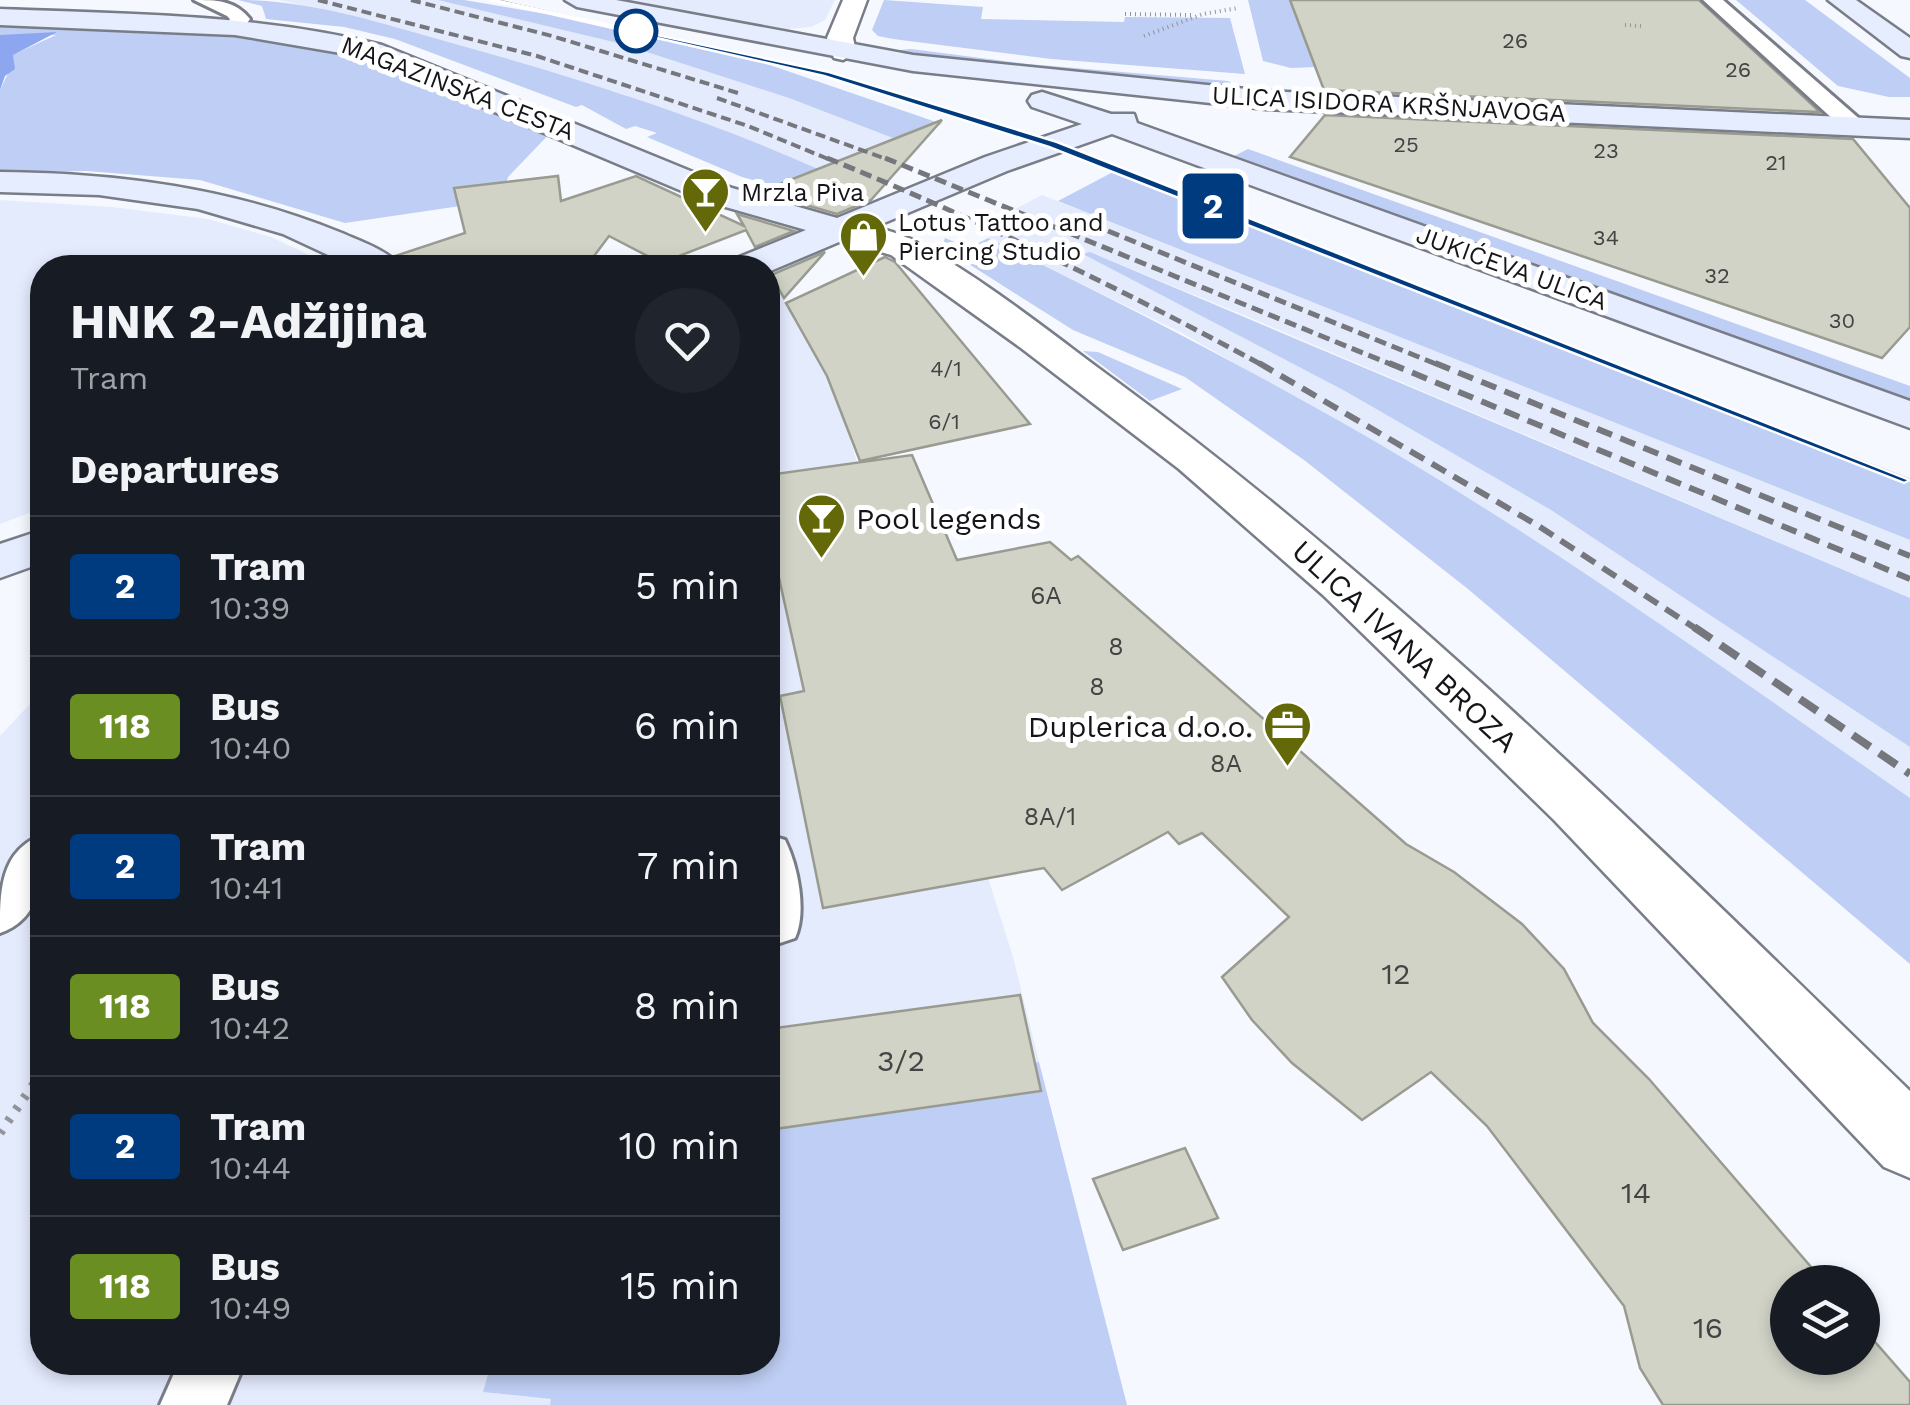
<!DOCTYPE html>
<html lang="en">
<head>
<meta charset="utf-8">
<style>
	:root { --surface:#171b24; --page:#20242c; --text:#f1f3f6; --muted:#9ea1a6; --line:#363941 }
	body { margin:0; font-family:"Work Sans",sans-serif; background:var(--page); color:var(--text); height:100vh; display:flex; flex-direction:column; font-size:38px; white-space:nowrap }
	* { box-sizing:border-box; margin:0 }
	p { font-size:32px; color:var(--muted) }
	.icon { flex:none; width:55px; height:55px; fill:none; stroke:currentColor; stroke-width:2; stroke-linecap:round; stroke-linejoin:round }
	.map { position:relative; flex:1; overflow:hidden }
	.side { position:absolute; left:30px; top:255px; width:750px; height:1120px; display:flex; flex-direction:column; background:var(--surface); border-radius:40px; box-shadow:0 5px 15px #0003 }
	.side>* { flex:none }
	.badge { padding:0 20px; border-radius:8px; font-size:35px; line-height:65px }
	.buttons { position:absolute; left:1770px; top:1265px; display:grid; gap:20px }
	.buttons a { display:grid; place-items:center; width:110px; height:110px; border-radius:50%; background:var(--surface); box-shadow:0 5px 15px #0003; font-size:50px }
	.map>.badge { position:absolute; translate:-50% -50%; box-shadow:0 0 0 5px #fff }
	h2 { padding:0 40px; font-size:38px; line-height:90px }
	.round { display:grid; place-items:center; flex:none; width:105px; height:105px; border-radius:52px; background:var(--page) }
	.headline { display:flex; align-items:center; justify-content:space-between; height:170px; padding:0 40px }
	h1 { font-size:48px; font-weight:700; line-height:75px }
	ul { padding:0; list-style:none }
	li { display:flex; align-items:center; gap:30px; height:140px; padding:0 40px; border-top:2px solid var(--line) }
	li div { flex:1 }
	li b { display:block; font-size:38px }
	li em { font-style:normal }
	li .badge { min-width:110px; font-weight:700; text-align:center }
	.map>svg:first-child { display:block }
	.built { fill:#e4ebfd }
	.green { fill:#becef4 }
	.water { fill:#8ca7ef }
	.building { fill:#d1d3c7; stroke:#999a90; stroke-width:2.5 }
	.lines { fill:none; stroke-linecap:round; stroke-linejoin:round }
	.lane-casing { stroke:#797d87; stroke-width:6 }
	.street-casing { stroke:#797d87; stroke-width:5 }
	.secondary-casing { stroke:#797d87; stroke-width:5 }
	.path-far1 { stroke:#94959b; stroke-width:4; stroke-dasharray:1 4; stroke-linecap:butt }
	.path { stroke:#94959b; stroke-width:9; stroke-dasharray:4 10; stroke-linecap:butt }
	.lane { fill:#fff; fill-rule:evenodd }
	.street { fill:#fff; fill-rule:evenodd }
	.secondary { fill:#e6edfe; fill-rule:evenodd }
	.tram { stroke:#76777d; stroke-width:2.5 }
	.rail-far3 { stroke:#76777d; stroke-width:4; stroke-dasharray:10 5; stroke-linecap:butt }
	.rail-far2 { stroke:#76777d; stroke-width:5; stroke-dasharray:12 6; stroke-linecap:butt }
	.rail-far1 { stroke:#76777d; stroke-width:6; stroke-dasharray:16 9; stroke-linecap:butt }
	.rail { stroke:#76777d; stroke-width:8; stroke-dasharray:21 11; stroke-linecap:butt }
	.line { fill:#003b80; stroke:#fff; stroke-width:2.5 }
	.stop-dot { fill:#fff; stroke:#003b80; stroke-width:5 }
	.labels { text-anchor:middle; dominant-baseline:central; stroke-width:10; stroke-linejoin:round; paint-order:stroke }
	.far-number-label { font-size:22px; fill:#434444 }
	.far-street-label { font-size:25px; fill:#141519; stroke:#fff }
	.far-poi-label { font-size:25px; fill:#141519; stroke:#fff; text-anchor:start }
	.number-label { font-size:25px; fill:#434444 }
	.poi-label { font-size:30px; fill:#141519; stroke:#fff; text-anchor:start }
	.street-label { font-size:30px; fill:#141519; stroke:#fff }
	.near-number-label { font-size:30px; fill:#434444 }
</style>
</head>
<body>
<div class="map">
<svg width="1910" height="1405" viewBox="0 0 1910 1405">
	<rect width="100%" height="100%" fill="#f6f8ff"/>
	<path class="built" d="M 279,0 L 438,0 L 495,13 L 622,44 L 789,98 L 921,148 L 857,175 L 818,169 L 623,94 L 371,20 Z
		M 628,0 L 835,0 L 825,20 L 811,27 L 787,29 Z
		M 1042,195 L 1910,540 L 1910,598 L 1246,316 L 1090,252 L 1085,254 L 1345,391 L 1551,510 L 1848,705 L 1910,747 L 1910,798 L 1641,611 L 1409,462 L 1182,333 L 988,238 L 993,235 L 977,229 Z
		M 0,200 L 112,207 L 208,219 L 271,237 L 335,267 L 42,268 L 42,508 L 0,524 Z
		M 777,289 L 833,387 L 845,424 L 1013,957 L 1039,1062 L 768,1094 L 768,293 Z
		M 42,691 L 42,1362 L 491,1363 L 483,1392 L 552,1399 L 550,1405 L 0,1405 L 0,736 Z"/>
	<path class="green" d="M 238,0 C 310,0 380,23 448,42 C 574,77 699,116 818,169 L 783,188 L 742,177 L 647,137 L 657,133 L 635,126 L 626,129 L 582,105 L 576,107 L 395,39 L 344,27 L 266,19 L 262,6 Z
		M 438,0 L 464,0 L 564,17 L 704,47 L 764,63 L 942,124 L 893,138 L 789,98 L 622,44 Z
		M 884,0 L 983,7 L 981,19 L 1124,22 L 1125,17 L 1230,18 L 1245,74 L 1051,59 L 893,39 L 878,36 L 872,30 Z
		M 1248,0 L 1290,0 L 1315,67 L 1291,68 L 1263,61 Z
		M 1736,0 L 1805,0 L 1910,78 L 1910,97 L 1889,97 L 1838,86 Z
		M 0,24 L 293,39 L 340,49 L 554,129 L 508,177 L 501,200 L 345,223 L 200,180 L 87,171 L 0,172 L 0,90 L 14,61 L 12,55 L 56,35 L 0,35 Z
		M 911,49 L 1028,64 L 1228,81 L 1236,86 L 1136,80 L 889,51 Z
		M 1248,149 L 1910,386 L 1910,401 L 1234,156 Z
		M 1113,172 L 1910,481 L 1910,540 L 1058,201 Z
		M 945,238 L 969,248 L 988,238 C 1131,308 1272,380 1408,461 C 1581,565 1745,683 1910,798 L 1910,964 L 1468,589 L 1304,460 L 1185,377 L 1073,330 L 942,247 Z
		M 1090,252 L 1910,598 L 1910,747 L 1551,510 L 1345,391 L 1083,254 Z
		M 1083,351 L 1098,352 L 1182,389 L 1150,401 Z
		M 1039,1062 L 1127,1405 L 550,1405 L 551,1399 L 483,1392 L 491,1363 L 768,1362 L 768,1094 Z"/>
	<path class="water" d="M 57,32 L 13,55 L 15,69 L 5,76 L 0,90 L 0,35 Z"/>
	<path class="building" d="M 1290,0 L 1699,0 L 1820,112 L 1324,90 Z
		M 1325,115 L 1853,139 L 1910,208 L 1910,327 L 1882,358 L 1290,157 Z
		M 942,120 L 871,200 L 837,214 L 760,192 Z
		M 558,176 L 561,201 L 636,176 L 744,226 L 737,214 L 794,231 L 755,247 L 746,230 L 661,263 L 609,236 L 585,268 L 406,268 L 395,256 L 465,233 L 454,188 Z
		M 825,252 L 784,298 L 771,275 Z
		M 885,257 L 895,262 L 1030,424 L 860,461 L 827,376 L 786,303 Z
		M 912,455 L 957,560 L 1050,542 L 1071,560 L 1078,556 L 1406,844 L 1454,872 L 1522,924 L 1564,969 L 1593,1023 L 1649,1079 L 1824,1282 L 1788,1282 L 1788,1358 L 1862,1358 L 1862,1327 L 1910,1382 L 1910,1405 L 1663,1405 L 1640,1368 L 1624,1306 L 1487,1126 L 1431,1072 L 1362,1120 L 1292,1063 L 1252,1020 L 1222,977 L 1289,917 L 1202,833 L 1179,844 L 1168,832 L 1062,890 L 1044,868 L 823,908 L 780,696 L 804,691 L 768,528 L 768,475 Z
		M 1020,995 L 1041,1091 L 768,1130 L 768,1029 Z
		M 1185,1148 L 1218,1218 L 1123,1250 L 1093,1179 Z"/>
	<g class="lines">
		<defs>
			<path id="lane" d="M 194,0 C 216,0 235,0 250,19 L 240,33 L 226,33 L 223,29 L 230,19 L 227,16 Z
				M 1703,0 L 1723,0 L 1863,122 L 1867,127 L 1863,132 L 1847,132 Z
				M 42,835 C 44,874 43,918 0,933 C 0,891 0,851 42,835 Z
				M 768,835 L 785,840 C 798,866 807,912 795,938 L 777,944 L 768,941 Z
				M 179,1362 L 245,1362 L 227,1405 L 160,1405 Z"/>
			<path id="street" d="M 843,0 L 867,0 L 853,38 L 856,52 L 843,60 L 834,58 L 827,38 Z
				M 839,219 C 864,225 896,230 918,243 C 988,282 1052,334 1116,381 C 1403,592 1655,844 1910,1091 L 1910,1178 L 1884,1167 L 1554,820 L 1323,595 L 1179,469 L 1021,348 L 891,255 L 827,236 L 822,229 L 827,222 Z"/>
			<path id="secondary" d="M 565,0 L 616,0 L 913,55 L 1266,91 L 1910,120 L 1910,138 L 1266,109 L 913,71 L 577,7 Z
				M 1828,0 L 1856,0 L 1910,38 L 1910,58 L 1901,56 Z
				M 0,9 C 129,14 256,14 382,45 L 732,188 L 837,218 L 985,157 L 1082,124 L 1032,107 L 1028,101 L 1032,95 L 1042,92 L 1111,114 L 1134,114 L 1137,123 L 1910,401 L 1910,428 L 1112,134 L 1007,171 L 768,272 L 768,268 L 727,268 L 732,260 L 806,230 L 708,202 L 364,57 L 235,35 L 0,25 Z
				M 0,172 C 118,173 232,188 342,233 C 360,241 390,251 402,268 L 356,268 L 283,234 L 198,209 L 99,195 L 0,192 Z
				M 42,530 L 42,563 L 0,578 L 0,544 Z"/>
		</defs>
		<use href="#lane" class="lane-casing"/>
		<use href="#street" class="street-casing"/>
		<use href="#secondary" class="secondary-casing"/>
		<path class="path-far1" d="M 1125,14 L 1193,15
			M 1625,25 L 1641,26
			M 1144,36 L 1203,14 L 1238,8"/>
		<path class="path" d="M 0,1133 L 42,1072"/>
		<use href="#lane" class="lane"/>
		<use href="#street" class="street"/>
		<use href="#secondary" class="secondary"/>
		<path class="tram" d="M 495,0 L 826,74 L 1053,144 L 1910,480"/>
		<path class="rail-far3" d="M 318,0 L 537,56 L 748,126 L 833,161
			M 411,0 L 552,36 L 738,93
			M 717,98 L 892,161"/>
		<path class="rail-far2" d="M 827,158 C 977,219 1122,289 1264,366
			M 885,158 L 1395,366
			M 1108,231 L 1441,366"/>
		<path class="rail-far1" d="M 1259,363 L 1537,525 L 1698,630
			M 1389,363 L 1910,579
			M 1435,363 L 1910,556"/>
		<path class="rail" d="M 1694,627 L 1910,774"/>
	</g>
	<path class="line" d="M 490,0 L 494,0 L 829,72 L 1057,142 L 1910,480 L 1904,483 L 1049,147 L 824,76 Z"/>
	<defs>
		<symbol id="bar-pin" viewBox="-11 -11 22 30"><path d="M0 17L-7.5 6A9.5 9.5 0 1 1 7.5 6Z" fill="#636808" stroke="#fff"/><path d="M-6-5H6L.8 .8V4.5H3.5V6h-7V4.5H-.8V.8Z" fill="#fff"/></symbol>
		<symbol id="shop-pin" viewBox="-11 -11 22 30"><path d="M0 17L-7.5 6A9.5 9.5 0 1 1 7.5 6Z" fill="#636808" stroke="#fff"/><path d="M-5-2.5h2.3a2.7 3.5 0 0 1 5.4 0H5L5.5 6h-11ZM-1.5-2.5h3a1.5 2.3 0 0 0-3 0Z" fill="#fff"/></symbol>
		<symbol id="office-pin" viewBox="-11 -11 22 30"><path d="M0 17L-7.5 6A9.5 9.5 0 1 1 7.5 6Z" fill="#636808" stroke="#fff"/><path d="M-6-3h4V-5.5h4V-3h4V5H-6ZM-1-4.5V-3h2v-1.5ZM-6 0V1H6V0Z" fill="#fff"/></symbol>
	</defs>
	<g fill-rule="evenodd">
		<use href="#bar-pin" x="678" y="164" width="55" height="75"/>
		<use href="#shop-pin" x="836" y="208" width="55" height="75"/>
		<use href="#bar-pin" x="794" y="490" width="55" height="75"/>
		<use href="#office-pin" x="1260" y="698" width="55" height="75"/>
	</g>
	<circle class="stop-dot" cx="636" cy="31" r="20"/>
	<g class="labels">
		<g class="far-number-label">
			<text x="1515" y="40">26</text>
			<text x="1738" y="69">26</text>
			<text x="1406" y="144">25</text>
			<text x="1606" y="150">23</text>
			<text x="1776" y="162">21</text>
			<text x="1606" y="237">34</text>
			<text x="1717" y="275">32</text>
			<text x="1842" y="320">30</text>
			<text x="946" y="368">4/1</text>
			<text x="944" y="421">6/1</text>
		</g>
		<g class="far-street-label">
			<text transform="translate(458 88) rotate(21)">MAGAZINSKA CESTA</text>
			<text transform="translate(1389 104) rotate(3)">ULICA ISIDORA KRŠNJAVOGA</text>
			<text transform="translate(1512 268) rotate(20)">JUKIĆEVA ULICA</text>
		</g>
		<g class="far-poi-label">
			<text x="741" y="192">Mrzla Piva</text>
			<text x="898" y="222">Lotus Tattoo and<tspan x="898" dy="29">Piercing Studio</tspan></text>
		</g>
		<g class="number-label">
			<text x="1046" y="595">6A</text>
			<text x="1116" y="646">8</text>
			<text x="1097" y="686">8</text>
			<text x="1226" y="763">8A</text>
			<text x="1050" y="816">8A/1</text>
		</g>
		<g class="poi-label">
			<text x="856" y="518">Pool legends</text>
			<text x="1253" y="726" text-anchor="end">Duplerica d.o.o.</text>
		</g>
		<g class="street-label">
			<text transform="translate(1405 646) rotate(43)">ULICA IVANA BROZA</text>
		</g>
		<g class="near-number-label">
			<text x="1396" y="973">12</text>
			<text x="901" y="1060">3/2</text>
			<text x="1636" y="1192">14</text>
			<text x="1708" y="1327">16</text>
		</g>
	</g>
</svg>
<div class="buttons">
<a><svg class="icon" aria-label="layers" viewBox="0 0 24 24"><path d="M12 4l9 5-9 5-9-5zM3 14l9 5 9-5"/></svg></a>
</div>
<b class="badge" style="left:1213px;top:206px;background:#003b80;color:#fff">2</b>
<section class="side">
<div class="headline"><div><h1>HNK 2-Adžijina</h1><p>Tram</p></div><a class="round"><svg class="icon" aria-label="heart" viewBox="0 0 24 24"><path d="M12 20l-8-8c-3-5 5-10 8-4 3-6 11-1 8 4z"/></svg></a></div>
<h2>Departures</h2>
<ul>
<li><span class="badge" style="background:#003b80;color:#fff">2</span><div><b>Tram</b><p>10:39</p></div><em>5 min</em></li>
<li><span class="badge" style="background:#6b8e23;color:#fff">118</span><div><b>Bus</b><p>10:40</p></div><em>6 min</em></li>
<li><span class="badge" style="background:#003b80;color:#fff">2</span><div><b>Tram</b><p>10:41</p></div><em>7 min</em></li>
<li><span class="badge" style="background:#6b8e23;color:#fff">118</span><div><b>Bus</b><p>10:42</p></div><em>8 min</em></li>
<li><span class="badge" style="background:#003b80;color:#fff">2</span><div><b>Tram</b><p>10:44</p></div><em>10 min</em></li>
<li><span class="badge" style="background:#6b8e23;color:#fff">118</span><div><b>Bus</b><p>10:49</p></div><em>15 min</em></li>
</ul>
</section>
</div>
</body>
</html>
